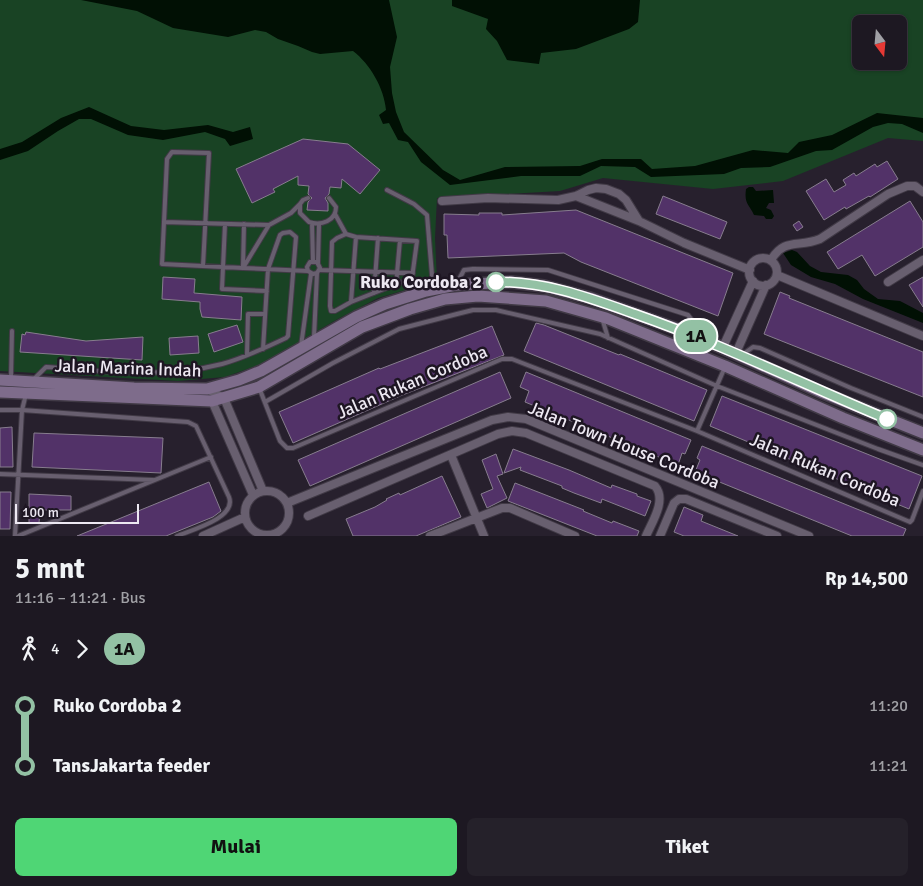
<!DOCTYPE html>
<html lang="id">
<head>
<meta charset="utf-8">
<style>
	:root { --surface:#1d1822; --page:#25212a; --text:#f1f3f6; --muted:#a0a0a5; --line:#3b3740; --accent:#4fd675 }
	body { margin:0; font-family:Signika,sans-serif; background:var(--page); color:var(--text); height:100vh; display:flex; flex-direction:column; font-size:19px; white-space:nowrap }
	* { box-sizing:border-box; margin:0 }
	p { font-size:16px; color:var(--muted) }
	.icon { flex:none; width:28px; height:28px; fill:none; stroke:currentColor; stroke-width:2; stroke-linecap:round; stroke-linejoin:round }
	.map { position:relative; height:536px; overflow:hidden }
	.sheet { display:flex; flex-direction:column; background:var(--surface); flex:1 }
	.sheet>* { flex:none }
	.badge { padding:0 10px; border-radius:16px; font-size:18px; line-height:32px }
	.needle { width:32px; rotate:164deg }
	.controls { position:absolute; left:852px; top:15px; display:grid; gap:10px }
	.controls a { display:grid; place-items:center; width:55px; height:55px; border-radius:8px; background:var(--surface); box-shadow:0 1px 4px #0004,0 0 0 1px var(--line); font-size:25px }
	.scale { position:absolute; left:15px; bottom:12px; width:124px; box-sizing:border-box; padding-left:5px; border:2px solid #ede8f2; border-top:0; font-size:14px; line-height:18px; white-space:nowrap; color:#ede8f2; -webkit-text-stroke:4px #1e1623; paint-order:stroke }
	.map>.badge { position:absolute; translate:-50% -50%; box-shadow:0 0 0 2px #fff }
	.legs { display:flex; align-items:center; gap:8px; height:55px; padding:0 15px; font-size:16px }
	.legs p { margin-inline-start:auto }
	.overview { display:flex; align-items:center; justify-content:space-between; height:85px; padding:0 15px }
	h1 { font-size:28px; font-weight:700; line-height:38px }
	.button { display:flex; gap:10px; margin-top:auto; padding:10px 15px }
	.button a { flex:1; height:58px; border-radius:8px; background:var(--accent); color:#111; font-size:20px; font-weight:700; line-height:58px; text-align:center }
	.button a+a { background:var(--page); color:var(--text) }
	ul { padding:0 15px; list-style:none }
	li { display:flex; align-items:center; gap:18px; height:60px; font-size:19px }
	li i { display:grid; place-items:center; width:8px; height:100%; margin:0 6px; background:currentColor }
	li i::after { content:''; width:12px; height:12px; margin:-6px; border:4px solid; border-radius:50%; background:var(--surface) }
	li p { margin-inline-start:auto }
	li:first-child i { background:linear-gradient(#0000 50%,currentColor 0) }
	li:last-child i { background:linear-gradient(currentColor 50%,#0000 0) }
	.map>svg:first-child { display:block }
	.green { fill:#194324; fill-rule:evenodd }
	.water { fill:#011004 }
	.building { fill:#523268; stroke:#877d8e }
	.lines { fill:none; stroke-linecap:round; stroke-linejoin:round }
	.service-casing { stroke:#413a46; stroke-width:6 }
	.minor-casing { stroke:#413a46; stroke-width:10 }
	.secondary-casing { stroke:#413a46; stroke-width:14 }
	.service { stroke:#685f6f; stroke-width:4 }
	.minor { stroke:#685f6f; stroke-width:8 }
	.secondary { stroke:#7e6c8b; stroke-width:11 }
	.line-1-casing { stroke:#fff; stroke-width:11 }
	.line-1 { stroke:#93c1a4; stroke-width:8 }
	.stop-1-dot { fill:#fff; stroke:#93c1a4; stroke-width:2.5 }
	.labels { text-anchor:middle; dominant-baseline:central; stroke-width:5; stroke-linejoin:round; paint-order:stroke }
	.stop-label { font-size:18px; font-weight:bold; fill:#ede8f2; stroke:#1e1623; text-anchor:end }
	.street-label { font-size:18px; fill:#ede8f2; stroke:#1e1623 }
</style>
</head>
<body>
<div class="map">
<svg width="923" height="536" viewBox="0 0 923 536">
	<rect width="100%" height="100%" fill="#27202d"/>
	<path class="green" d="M 0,0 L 923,0 L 923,141 L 888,138 L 783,181 L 713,189 L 603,178 L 560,191 L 437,198 L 435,238 L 437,281 L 378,298 L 336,320 L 302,340 L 273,360 L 225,377 L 178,381 L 0,371 ZM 861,24 L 899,24 L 899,61 L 861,61 Z"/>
	<path class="water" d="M 81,0 L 389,0 L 397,37 L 390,67 L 392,93 L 396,112 L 404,132 L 443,170 L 460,180 L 505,167 L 580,166 L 602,159 L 641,159 L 652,169 L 695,166 L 753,150 L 788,153 L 799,142 L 832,135 L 877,113 L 923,118 L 923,133 L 902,124 L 888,123 L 873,127 L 832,150 L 816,151 L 770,167 L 741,168 L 724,174 L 651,177 L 635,167 L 601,166 L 580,176 L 521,176 L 450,185 L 421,162 L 408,142 L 398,140 L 389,123 L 383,124 L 379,115 L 386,110 C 384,88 370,64 353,51 L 320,54 L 312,52 L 298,46 L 278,39 L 266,32 L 255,30 L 228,37 L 173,28 L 137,11 Z
		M 452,0 L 640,0 L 638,22 L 629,29 L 576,49 L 541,53 L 539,64 L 507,60 L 497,41 L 486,29 L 488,19 L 452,6 Z
		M 89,107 L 131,126 L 164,130 L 208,125 L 233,132 L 250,127 L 253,139 L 230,146 L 225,139 L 205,132 L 163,140 L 128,135 L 91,119 L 79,119 L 58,131 L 28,151 L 0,160 L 0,149 L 22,142 L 61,118 Z
		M 749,187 L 753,187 L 756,191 L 773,190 L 774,203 L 769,203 L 766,208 L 771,210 L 774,216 L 772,219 L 766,219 L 764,216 L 754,215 C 749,204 744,204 746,189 Z
		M 792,250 L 797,252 L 810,266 L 821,272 L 848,275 L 857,280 L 864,289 L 878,299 L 900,301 L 923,313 L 923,323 L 863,299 L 835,284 L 811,277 L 791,265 L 783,253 Z"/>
	<path class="building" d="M 303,139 L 348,144 L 380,170 L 360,194 L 342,179 L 341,188 L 330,187 L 329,194 L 325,198 L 328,203 L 328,211 L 307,210 L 308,202 L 312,198 L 308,194 L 309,186 L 298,185 L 298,176 L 273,189 L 275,192 L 252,203 L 236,169 Z
		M 887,161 L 898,179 L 870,197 L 869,196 L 846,209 L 845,207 L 824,220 L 806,191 L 826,179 L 834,192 L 846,185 L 843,180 L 854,173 L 856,176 L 875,164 L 877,167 Z
		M 663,196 L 727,222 L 720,239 L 656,214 Z
		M 910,201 L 923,222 L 923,247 L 875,276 L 862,255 L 838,269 L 827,252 Z
		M 576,210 L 733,273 L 718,316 L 581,262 L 564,253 L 448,258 L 447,235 L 444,235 L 444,214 L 479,215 L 479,213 L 502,213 L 502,215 Z
		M 799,221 L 803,227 L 797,231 L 793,225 Z
		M 163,277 L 195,279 L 194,293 L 242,297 L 241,320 L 202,317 L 200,309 L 200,302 L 162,299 Z
		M 923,277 L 923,307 L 909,285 Z
		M 780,292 L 790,296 L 789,298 L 923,352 L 923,397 L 764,334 Z
		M 536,323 L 544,325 L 619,355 L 620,354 L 707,390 L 694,421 L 524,351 Z
		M 237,325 L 243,342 L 214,352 L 208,334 Z
		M 492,326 L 504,355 L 400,396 L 293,443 L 279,412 L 379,368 L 380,369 Z
		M 26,332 L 86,341 L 143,337 L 142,360 L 20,352 L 22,334 L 25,335 Z
		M 198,336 L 199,353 L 170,355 L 169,338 Z
		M 500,372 L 511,398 L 310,486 L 298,460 Z
		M 526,372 L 691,440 L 685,454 L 682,453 L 678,465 L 525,402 L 529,391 L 520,387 Z
		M 722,396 L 922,476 L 909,509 L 710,426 Z
		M 12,427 L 13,467 L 0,467 L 0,428 Z
		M 34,433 L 163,438 L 161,473 L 32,467 Z
		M 702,446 L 906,529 L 903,536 L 852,536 L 695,472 L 700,460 L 697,458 Z
		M 513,449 L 569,470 L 611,488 L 612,485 L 637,494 L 637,496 L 651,501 L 645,516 L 602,499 L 601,503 L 574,493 L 562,488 L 562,486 L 520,470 L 521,467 L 504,473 Z
		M 496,454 L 503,474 L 497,476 L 507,498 L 487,508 L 481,494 L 493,489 L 482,460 Z
		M 442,476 L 461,517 L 416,536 L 353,536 L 346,519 L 375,507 L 387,500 L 386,499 L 399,493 L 400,495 Z
		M 209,482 L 221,511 L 213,517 L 166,536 L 77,536 Z
		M 515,483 L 584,510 L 583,511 L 612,523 L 613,521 L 639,531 L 637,536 L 597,536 L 508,501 Z
		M 0,492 L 11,492 L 10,529 L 0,529 Z
		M 29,494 L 71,496 L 71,510 L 40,510 L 39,523 L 29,523 Z
		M 684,507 L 703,515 L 701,521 L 738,536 L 684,536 L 674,532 Z"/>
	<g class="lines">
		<defs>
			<path id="service" d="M 387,190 L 414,204 L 427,215 L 433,287
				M 308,198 L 303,200 L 300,204 L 300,213 L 309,222 C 321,226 336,221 336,207 L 329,198
				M 300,204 L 291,213 L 269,225 L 243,268 L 308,271
				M 335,214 L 346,234 L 356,237 L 417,241 L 412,278 L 351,302 L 335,311 L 331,311 L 330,306 L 332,242 L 337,238 L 346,234
				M 164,222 L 269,225
				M 312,223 L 313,261
				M 225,224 L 222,289 L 267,291
				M 318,263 L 319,224
				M 203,266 L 209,153 L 172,152 L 167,159 L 162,264 L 243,268 L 244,224
				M 320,270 L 413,273
				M 457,283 L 464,270 L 473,269 L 548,270 L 688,315 L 694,323 L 694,333
				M 396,285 L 400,240
				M 374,293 L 378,238
				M 351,302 L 356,237
				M 602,318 L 608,338
				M 314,337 L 317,273 L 320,268 L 317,262 L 310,262 L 307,267 L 308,271 L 313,274 L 317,273
				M 301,346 L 311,274
				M 247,355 L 248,314 L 265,314
				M 742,355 L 753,347 L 760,348 L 851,388 L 923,417
				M 11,378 L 12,331
				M 33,380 L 46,367 C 104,371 164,379 222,364 C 244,358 265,348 286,338 L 288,336 L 296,237 L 290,232 L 283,233 L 280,235 L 268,269 L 263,349
				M 260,390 L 280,441 L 287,448 L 293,448 L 502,359 L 512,359 L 697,431 L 910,522 L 912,520 L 923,491
				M 265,402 L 333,363 L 399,329 L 457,314 L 473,310 L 496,310 L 600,334 L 717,386 L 878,449 L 923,465
				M 0,410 L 22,410 L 188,422 L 196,426 L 229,497 C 237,518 191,530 177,536
				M 697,431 L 725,367
				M 0,474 L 153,480
				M 15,536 L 22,410 L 26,394
				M 18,536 L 211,457"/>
			<path id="minor" d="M 576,196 L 639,221
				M 442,201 L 488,198 L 558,200 L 576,196 L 588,190 L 596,188 L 606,189 L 619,194 L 626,200 L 639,221 L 684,243 L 750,270
				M749 272a14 14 0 1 1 28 0a14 14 0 1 1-28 0Z
				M 771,260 C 785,237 798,248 820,239 L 888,194 L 907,186 L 915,186 L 923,192
				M 777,275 L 923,336
				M 888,282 L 923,260
				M 723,347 L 753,281
				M 736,353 L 766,285
				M 207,389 L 224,398 L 263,491
				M 212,401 L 253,495
				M 451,455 L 484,536
				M245 513a22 22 0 1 1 44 0a22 22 0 1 1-44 0Z
				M 287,503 L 492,420 L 508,417 L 526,419 L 809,536
				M 308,516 L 498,434 L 512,431 L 526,433 L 655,486 C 667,500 652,522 646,536
				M 203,536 L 245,517
				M 430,536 L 502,508 L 510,508 L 575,536
				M 660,536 L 674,503 L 679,499 L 686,499 L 777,536"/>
			<path id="secondary" d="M 0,380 L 134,388 L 207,389 L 239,380 L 261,371 L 356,317 L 385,304 L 426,291 L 456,285 L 511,282 L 544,286 L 590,298 L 694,335 L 823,393 L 923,433
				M 0,392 L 212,401 L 259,387 L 362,327 L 410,309 L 445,299 L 478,296 L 546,301 L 606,318 L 725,366 L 843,418 L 923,450"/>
		</defs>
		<use href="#service" class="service-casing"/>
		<use href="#minor" class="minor-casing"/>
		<use href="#secondary" class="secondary-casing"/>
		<use href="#service" class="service"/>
		<use href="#minor" class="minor"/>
		<use href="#secondary" class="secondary"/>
	</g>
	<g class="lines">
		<defs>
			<path id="line-1" d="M 496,282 C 545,281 590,298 635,314 C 721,344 803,384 887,419"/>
		</defs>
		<use href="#line-1" class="line-1-casing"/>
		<use href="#line-1" class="line-1"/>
	</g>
	<g class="stop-1-dot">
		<circle cx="496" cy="282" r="9"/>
		<circle cx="887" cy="419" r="9"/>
	</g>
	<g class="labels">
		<g class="stop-label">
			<text x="482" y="282">Ruko Cordoba 2</text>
		</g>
		<g class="street-label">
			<text transform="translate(128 368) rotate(2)">Jalan Marina Indah</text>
			<text transform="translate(412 382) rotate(-23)">Jalan Rukan Cordoba</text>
			<text transform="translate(624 445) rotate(22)">Jalan Town House Cordoba</text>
			<text transform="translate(825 470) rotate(23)">Jalan Rukan Cordoba</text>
		</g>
	</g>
</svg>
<div class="controls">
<a><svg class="needle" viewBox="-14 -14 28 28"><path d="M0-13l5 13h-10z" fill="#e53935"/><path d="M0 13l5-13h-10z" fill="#a0a0a5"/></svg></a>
</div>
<div class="scale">100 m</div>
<b class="badge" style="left:696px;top:336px;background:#93c1a4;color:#111">1A</b>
</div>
<section class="sheet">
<div class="overview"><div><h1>5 mnt</h1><p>11:16 – 11:21 · Bus</p></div><b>Rp 14,500</b></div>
<div class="legs"><svg class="icon" aria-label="walk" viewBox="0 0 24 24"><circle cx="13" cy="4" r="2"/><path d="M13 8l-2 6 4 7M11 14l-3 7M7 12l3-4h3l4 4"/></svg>4<svg class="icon" aria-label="forward" viewBox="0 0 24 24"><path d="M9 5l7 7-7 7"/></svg><b class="badge" style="background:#93c1a4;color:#111">1A</b></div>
<ul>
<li><i style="color:#93c1a4"></i><b>Ruko Cordoba 2</b><p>11:20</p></li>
<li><i style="color:#93c1a4"></i><b>TansJakarta feeder</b><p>11:21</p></li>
</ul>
<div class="button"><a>Mulai</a><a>Tiket</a></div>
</section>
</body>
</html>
